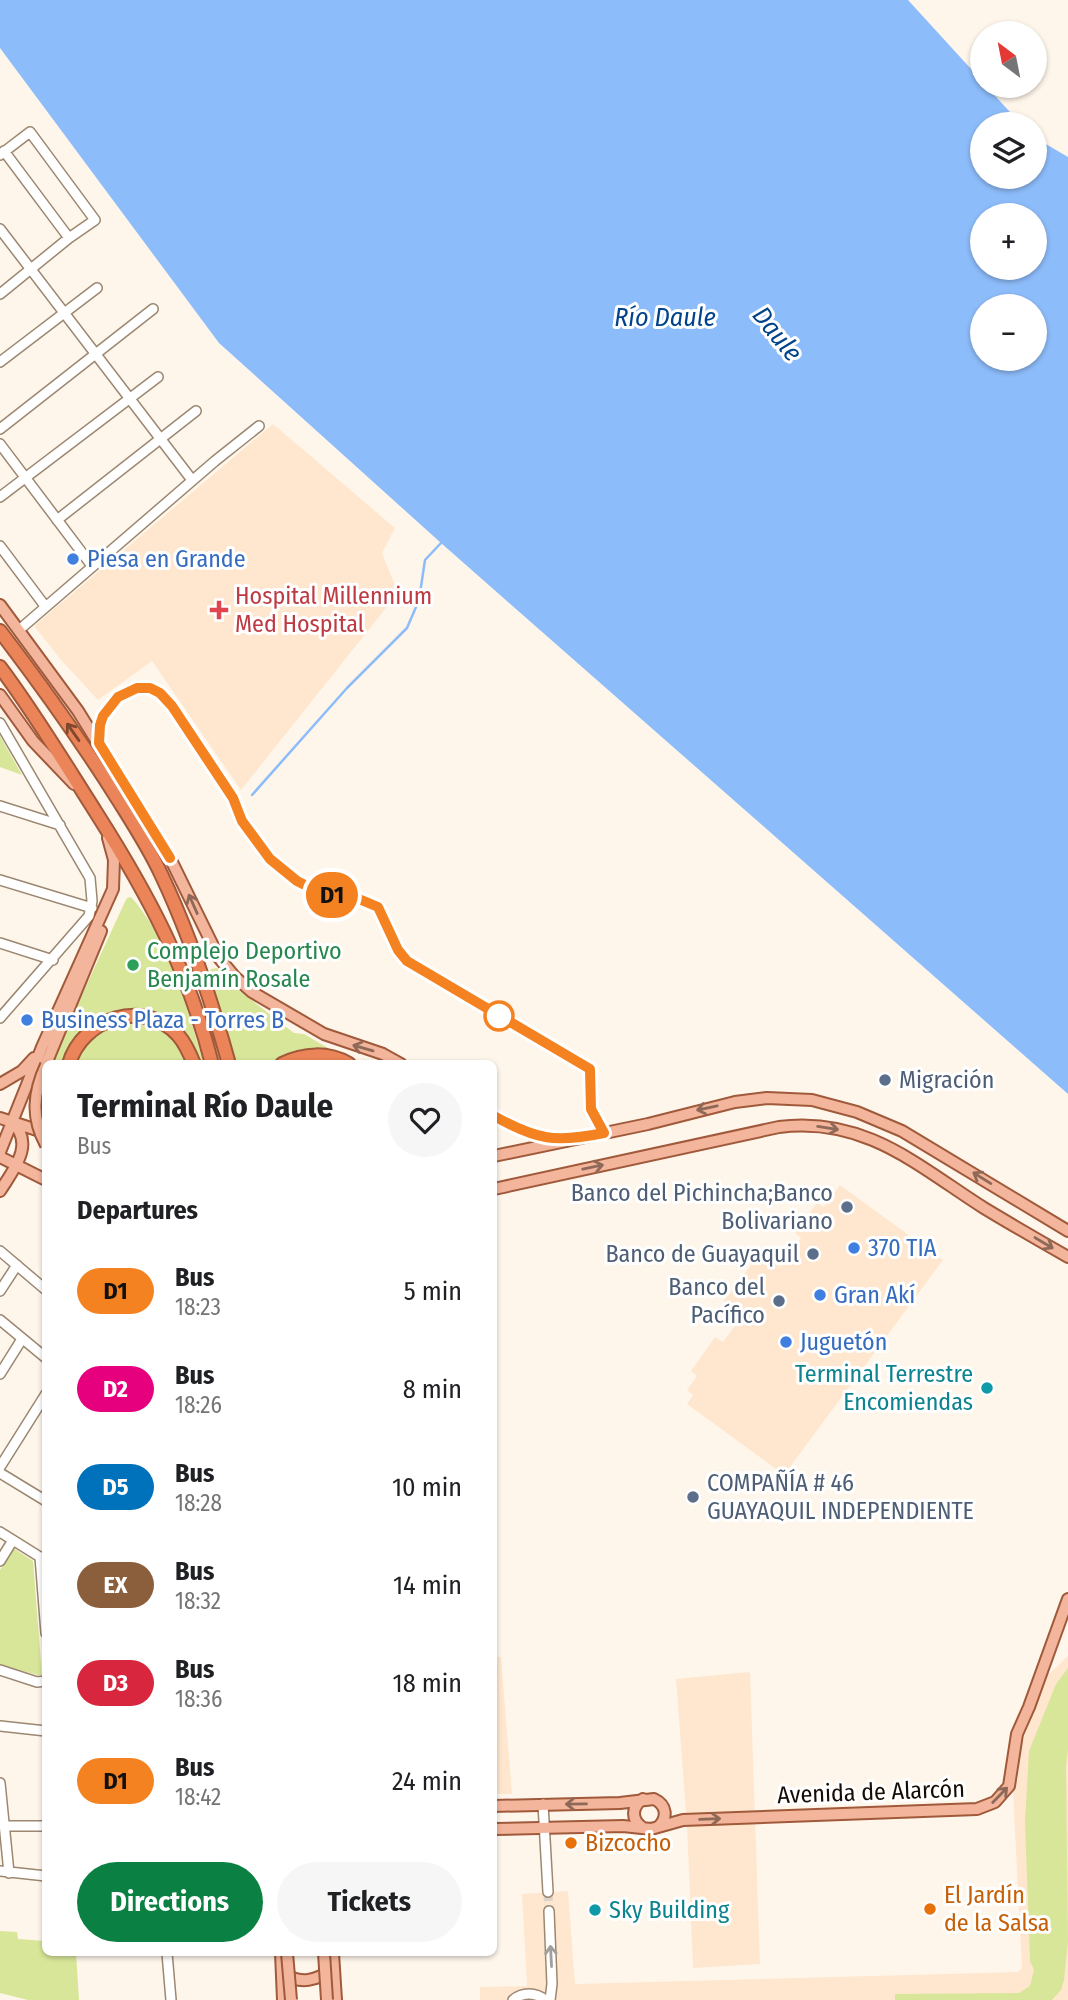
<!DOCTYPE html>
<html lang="en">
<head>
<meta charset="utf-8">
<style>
	:root { --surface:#fff; --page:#f6f6f6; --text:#202124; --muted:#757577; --accent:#0b8043 }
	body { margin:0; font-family:"Fira Sans Condensed",sans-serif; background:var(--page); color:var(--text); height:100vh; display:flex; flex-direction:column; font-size:26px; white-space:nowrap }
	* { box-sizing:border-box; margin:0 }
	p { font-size:23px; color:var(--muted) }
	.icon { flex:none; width:38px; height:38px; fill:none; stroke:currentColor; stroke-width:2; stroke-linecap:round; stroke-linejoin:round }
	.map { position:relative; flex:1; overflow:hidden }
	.details { position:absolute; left:42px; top:1060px; width:455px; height:896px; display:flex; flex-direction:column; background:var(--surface); border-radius:10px; box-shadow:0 2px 5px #0004 }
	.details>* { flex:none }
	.badge { padding:0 14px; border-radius:23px; font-size:24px; line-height:46px }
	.needle { width:46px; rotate:328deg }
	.tools { position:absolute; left:970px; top:21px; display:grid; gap:14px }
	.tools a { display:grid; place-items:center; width:77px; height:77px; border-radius:50%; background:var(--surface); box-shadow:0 2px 5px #0004; font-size:35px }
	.map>.badge { position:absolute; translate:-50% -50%; box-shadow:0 0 0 4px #fff }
	h2 { padding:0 35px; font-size:26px; line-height:63px }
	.round { display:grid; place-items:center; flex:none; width:74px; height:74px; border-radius:37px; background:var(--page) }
	.overview { display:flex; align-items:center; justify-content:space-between; height:119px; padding:0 35px }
	h1 { font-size:33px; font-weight:700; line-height:52px }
	.action { display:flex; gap:14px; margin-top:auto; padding:14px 35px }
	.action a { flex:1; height:80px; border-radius:42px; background:var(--accent); color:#fff; font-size:28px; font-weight:700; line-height:80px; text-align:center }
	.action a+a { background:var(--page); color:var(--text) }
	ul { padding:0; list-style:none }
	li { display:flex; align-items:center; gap:21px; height:98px; padding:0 35px }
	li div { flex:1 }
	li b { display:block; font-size:26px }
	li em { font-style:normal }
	li .badge { min-width:77px; font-weight:700; text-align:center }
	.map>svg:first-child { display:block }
	.built { fill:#fee7ce }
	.green { fill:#d8e699 }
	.water { fill:#8dbcfa; fill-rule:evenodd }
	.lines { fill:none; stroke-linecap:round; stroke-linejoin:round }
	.stream { stroke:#8dbcfa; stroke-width:2.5 }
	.minor-tunnel { stroke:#dcd3c8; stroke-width:9; stroke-dasharray:9 4.5; stroke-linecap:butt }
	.minor-casing { stroke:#9c8770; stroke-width:12 }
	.major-casing { stroke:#a05a3b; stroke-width:14 }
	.highway-casing { stroke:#a05a3b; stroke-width:16 }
	.minor { stroke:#fff; stroke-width:9 }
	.major { stroke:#f3b59b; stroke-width:10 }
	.highway { stroke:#eb8458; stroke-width:12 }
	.major-bridge-casing { stroke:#a05a3b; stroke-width:14; stroke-linecap:butt }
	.major-bridge { stroke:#f3b59b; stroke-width:10 }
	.oneway { stroke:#80482e }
	.oneway2 { stroke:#8f6958 }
	.oneway3 { stroke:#a19e9b }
	.line-casing { stroke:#fff; stroke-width:16 }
	.line { stroke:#f58220; stroke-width:10 }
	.shop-dot { fill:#3f7fe0; stroke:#fff; stroke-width:2.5 }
	.health-dot { fill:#e0444e; stroke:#fff; stroke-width:2.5 }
	.leisure-dot { fill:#2e9e5b; stroke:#fff; stroke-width:2.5 }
	.stop-dot { fill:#fff; stroke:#f58220; stroke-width:3.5 }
	.service-dot { fill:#5c6f8a; stroke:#fff; stroke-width:2.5 }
	.culture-dot { fill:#0f9aa8; stroke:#fff; stroke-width:2.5 }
	.food-dot { fill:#e8710a; stroke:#fff; stroke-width:2.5 }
	.labels { text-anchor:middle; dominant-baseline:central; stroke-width:6; stroke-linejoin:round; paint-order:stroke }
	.shop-label { font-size:24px; fill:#366cbe; stroke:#fff; text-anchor:start }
	.health-label { font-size:24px; fill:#be3a42; stroke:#fff; text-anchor:start }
	.leisure-label { font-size:24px; fill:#27864d; stroke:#fff; text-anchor:start }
	.service-label { font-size:24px; fill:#4e5e75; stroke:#fff; text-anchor:end }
	.culture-label { font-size:24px; fill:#0d838f; stroke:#fff; text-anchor:end }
	.street-label { font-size:24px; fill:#140c05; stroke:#fff }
	.food-label { font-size:24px; fill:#c56008; stroke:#fff; text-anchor:start }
	.water-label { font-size:26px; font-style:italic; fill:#00438a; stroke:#fff }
</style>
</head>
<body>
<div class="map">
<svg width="1068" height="2000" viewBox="0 0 1068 2000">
	<rect width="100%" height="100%" fill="#fff6eb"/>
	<path class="built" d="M 273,424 L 395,528 L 382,553 L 398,593 L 241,790 L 152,661 L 98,700 L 61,660 L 34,626 Z
		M 840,1185 L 943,1260 L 784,1475 L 687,1404 L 693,1395 L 687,1390 L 697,1376 L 691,1371 L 715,1337 L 723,1342 L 743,1315 L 724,1301 L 760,1253 L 780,1267 L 801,1238 L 795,1233 L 817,1203 L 824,1207 Z
		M 1068,1656 L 1068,2000 L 480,2000 L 480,1987 L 527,1986 L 522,1894 L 568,1891 L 575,1984 L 1018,1972 L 1022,1968 L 1013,1793 L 1018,1779 L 1020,1748 L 1048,1675 Z
		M 494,1657 L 501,1657 L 512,1794 L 494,1794 Z
		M 750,1672 L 760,1964 L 693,1968 L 687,1826 L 676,1679 Z"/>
	<path class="green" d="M 0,736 L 22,775 L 0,767 Z
		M 131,897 C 170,940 187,1010 204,1064 L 50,1064 L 123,906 L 127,898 Z
		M 217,968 L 236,988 L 294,1033 L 304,1034 L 328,1048 L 293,1052 L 277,1060 L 280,1064 L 234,1064 L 209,974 L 211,969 Z
		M 13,1548 L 33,1561 L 42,1676 L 0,1665 L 0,1570 Z
		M 1068,1668 L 1068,1749 L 1066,1766 L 1068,1941 L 1064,1980 L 1061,1990 L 1052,2000 L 895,2000 L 895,1994 L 1019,1993 L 1030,1986 L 1034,1970 L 1030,1961 L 1025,1822 L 1029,1751 L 1056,1684 Z
		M 0,1931 L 17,1932 L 18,1939 L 45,1941 L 46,1953 L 76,1953 L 79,2000 L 28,2000 L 0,1993 Z"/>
	<path class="water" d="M 0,0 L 908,0 L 982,81 L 982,86 L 986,86 L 1021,124 L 982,124 L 982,177 L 1034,177 L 1034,137 L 1068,157 L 1068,1094 L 441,543 L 219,343 L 0,48 ZM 982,215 L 1034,215 L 1034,268 L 982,268 ZM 982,306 L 1034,306 L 1034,359 L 982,359 Z"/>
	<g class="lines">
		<path class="stream" d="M 252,795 L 347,688 L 407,628 L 419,600 L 425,560 L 441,543"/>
		<path class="minor-tunnel" d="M 548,1892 L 549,1911"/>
		<defs>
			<path id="minor" d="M 4,151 L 69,238
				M 0,155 L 30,132 L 95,220 L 69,238 L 0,294
				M 0,229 L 192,480
				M 0,362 L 97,288
				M 0,429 L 153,309
				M 0,444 L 92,566
				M 0,497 L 158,377
				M 57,520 L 196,411
				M 0,546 L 45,606
				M 19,630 L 215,461 L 259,426
				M 0,723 L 90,878 L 92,901 L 89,916 L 0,1018
				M 0,806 L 60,825
				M 0,880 L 92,908
				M 0,943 L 53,960
				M 0,1251 L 46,1290
				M 0,1291 L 17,1265
				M 0,1320 L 46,1358
				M 0,1374 L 22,1339
				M 0,1467 L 46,1394
				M 0,1473 L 46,1501
				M 0,1532 L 40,1557 L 43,1557
				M 40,1557 L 46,1633
				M 0,1561 L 13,1540
				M 0,1670 L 37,1682 L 46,1681
				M 0,1726 L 46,1731
				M 0,1783 L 9,1873
				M 543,1804 L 548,1892
				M 4,1826 L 46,1826
				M 0,1871 L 46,1876
				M 549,1911 L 552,1984 L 550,2000
				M 167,1953 L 171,2000
				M 513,2000 C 522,1992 536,1992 545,2000"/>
			<path id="major" d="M 0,605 L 78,711 L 125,787
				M 0,695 L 33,741 L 74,784
				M 122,781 L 170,858 L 219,958 L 235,977 L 252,992 L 324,1034 L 383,1054 L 401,1064
				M 46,1064 L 101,931
				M 0,1084 L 22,1071 L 34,1058
				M 494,1116 L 531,1134 L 558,1140
				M 0,1118 L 46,1133
				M 0,1152 L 42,1047 L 113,889 L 114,860 L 108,838
				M 494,1156 L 648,1124 L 735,1102 L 767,1098 L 812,1100 L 857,1112 L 902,1131 L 1068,1231
				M 0,1157 L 46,1180
				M 494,1189 L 779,1127 C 865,1116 918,1166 984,1208 C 1012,1225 1040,1241 1068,1257
				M 0,1191 C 14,1169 36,1143 11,1121
				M 494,1806 L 620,1803 L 654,1799 C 667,1805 668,1818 658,1827
				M 643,1828 C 631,1820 631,1807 643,1799
				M 494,1829 L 623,1826 L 651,1829 L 683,1820 L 977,1809 L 995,1802 L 1009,1786 L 1017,1734 L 1029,1707 L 1068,1599
				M 281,1953 L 283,2000
				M 333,1953 L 336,2000
				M 282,1973 C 301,1985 316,1981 334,1968"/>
			<path id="highway" d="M 0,631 C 42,686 82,742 119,801 C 134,825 149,848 161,874 C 190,935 211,999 229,1064
				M 0,667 C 36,715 65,764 97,814 C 149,896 188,969 212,1064
				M 69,1064 C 82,1018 144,998 178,1035 C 185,1043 190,1054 194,1064
				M 282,1064 C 304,1053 328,1052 349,1064"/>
		</defs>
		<use href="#minor" class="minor-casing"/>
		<use href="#major" class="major-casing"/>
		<use href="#highway" class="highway-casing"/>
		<use href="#minor" class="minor"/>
		<use href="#major" class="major"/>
		<use href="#highway" class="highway"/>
		<defs>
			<path id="major-bridge" d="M 46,1065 C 33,1093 31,1118 46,1145
				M 287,1953 L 291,2000
				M 324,1953 L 327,2000"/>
		</defs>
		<use href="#major-bridge" class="major-bridge-casing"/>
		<use href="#major-bridge" class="major-bridge"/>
	</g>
	<defs><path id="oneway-shaft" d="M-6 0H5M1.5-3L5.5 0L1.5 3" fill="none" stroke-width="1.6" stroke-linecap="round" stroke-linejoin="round" transform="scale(1.75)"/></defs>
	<use class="oneway" href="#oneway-shaft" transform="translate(73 732) rotate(-125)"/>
	<g class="oneway2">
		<use href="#oneway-shaft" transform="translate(193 904) rotate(-114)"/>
		<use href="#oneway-shaft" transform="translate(363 1048) rotate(-164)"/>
		<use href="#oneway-shaft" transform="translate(707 1108) rotate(168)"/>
		<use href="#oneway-shaft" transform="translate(828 1128) rotate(9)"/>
		<use href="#oneway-shaft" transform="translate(593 1167) rotate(-12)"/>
		<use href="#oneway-shaft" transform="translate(982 1178) rotate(-148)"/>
		<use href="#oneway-shaft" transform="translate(1044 1243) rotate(31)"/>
		<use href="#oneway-shaft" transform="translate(1000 1795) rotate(-46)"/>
		<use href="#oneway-shaft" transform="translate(576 1804) rotate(179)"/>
		<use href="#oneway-shaft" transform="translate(710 1819) rotate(-2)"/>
	</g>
	<use class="oneway3" href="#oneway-shaft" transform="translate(551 1956) rotate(-93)"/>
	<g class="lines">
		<defs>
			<path id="line" d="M 170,858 L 99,743 L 100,725 L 103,716 L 118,697 L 137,688 L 150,688 L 160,693 L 172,706 L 233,798 L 242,821 L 270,859 L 297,881 L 313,889 L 331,895 L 359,899 L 378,907 L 398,950 L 407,961 L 590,1069 L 591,1109 L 604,1133 C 555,1143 537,1140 494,1116"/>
		</defs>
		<use href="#line" class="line-casing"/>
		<use href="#line" class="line"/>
	</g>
	<g class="shop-dot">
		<circle cx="73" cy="559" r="7"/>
		<circle cx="27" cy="1020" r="7"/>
		<circle cx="854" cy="1248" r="7"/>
		<circle cx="820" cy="1295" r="7"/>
		<circle cx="786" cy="1342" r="7"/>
	</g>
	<path class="health-dot" d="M215.5 599.5h7v7h7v7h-7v7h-7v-7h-7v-7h7z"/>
	<circle class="leisure-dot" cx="133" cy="965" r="7"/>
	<circle class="stop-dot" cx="499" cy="1016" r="14"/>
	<g class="service-dot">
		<circle cx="885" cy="1080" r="7"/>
		<circle cx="847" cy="1207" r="7"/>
		<circle cx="813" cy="1254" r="7"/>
		<circle cx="779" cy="1301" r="7"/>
		<circle cx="693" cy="1497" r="7"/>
	</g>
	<g class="culture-dot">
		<circle cx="987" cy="1388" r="7"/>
		<circle cx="595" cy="1910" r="7"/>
	</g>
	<g class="food-dot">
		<circle cx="571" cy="1843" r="7"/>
		<circle cx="930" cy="1909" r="7"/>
	</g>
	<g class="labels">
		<g class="shop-label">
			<text x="87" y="559">Piesa en Grande</text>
			<text x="41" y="1020">Business Plaza - Torres B</text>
			<text x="868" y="1248">370 TIA</text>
			<text x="834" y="1295">Gran Akí</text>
			<text x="800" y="1342">Juguetón</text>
		</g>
		<g class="health-label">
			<text x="235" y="596">Hospital Millennium<tspan x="235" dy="28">Med Hospital</tspan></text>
		</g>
		<g class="leisure-label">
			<text x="147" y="951">Complejo Deportivo<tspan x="147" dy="28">Benjamín Rosale</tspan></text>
		</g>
		<g class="service-label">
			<text x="899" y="1080" text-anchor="start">Migración</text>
			<text x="833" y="1193">Banco del Pichincha;Banco<tspan x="833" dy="28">Bolivariano</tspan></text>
			<text x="799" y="1254">Banco de Guayaquil</text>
			<text x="765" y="1287">Banco del<tspan x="765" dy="28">Pacífico</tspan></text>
			<text x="707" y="1483" text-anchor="start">COMPAÑÍA # 46<tspan x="707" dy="28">GUAYAQUIL INDEPENDIENTE</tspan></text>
		</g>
		<g class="culture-label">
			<text x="973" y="1374">Terminal Terrestre<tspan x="973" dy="28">Encomiendas</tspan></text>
			<text x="609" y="1910" text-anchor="start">Sky Building</text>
		</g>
		<g class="street-label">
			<text transform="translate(871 1792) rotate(-2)">Avenida de Alarcón</text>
		</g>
		<g class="food-label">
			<text x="585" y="1843">Bizcocho</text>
			<text x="944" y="1895">El Jardín<tspan x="944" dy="28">de la Salsa</tspan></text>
		</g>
		<g class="water-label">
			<text x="665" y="317">Río Daule</text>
			<text transform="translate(777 334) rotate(51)">Daule</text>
		</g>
	</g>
</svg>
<div class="tools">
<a><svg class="needle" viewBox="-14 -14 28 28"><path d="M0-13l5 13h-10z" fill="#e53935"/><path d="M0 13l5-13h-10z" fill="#757577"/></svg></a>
<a><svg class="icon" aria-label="layers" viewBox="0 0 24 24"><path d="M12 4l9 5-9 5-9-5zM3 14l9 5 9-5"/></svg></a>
<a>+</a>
<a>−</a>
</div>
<b class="badge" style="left:332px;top:895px;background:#f58220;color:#111">D1</b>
<section class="details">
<div class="overview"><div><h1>Terminal Río Daule</h1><p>Bus</p></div><a class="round"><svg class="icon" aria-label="heart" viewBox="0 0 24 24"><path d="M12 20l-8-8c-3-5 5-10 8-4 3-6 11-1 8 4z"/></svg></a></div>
<h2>Departures</h2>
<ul>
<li><span class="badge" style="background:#f58220;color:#111">D1</span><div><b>Bus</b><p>18:23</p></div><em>5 min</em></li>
<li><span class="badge" style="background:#e6007e;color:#fff">D2</span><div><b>Bus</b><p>18:26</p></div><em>8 min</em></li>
<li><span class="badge" style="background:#0072bc;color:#fff">D5</span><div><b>Bus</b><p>18:28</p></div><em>10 min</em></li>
<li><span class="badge" style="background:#8b5e3c;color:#fff">EX</span><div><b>Bus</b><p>18:32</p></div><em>14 min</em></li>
<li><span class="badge" style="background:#d7263d;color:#fff">D3</span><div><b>Bus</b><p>18:36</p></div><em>18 min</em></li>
<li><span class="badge" style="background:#f58220;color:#111">D1</span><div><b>Bus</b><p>18:42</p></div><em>24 min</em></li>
</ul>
<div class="action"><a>Directions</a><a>Tickets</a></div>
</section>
</div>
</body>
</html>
